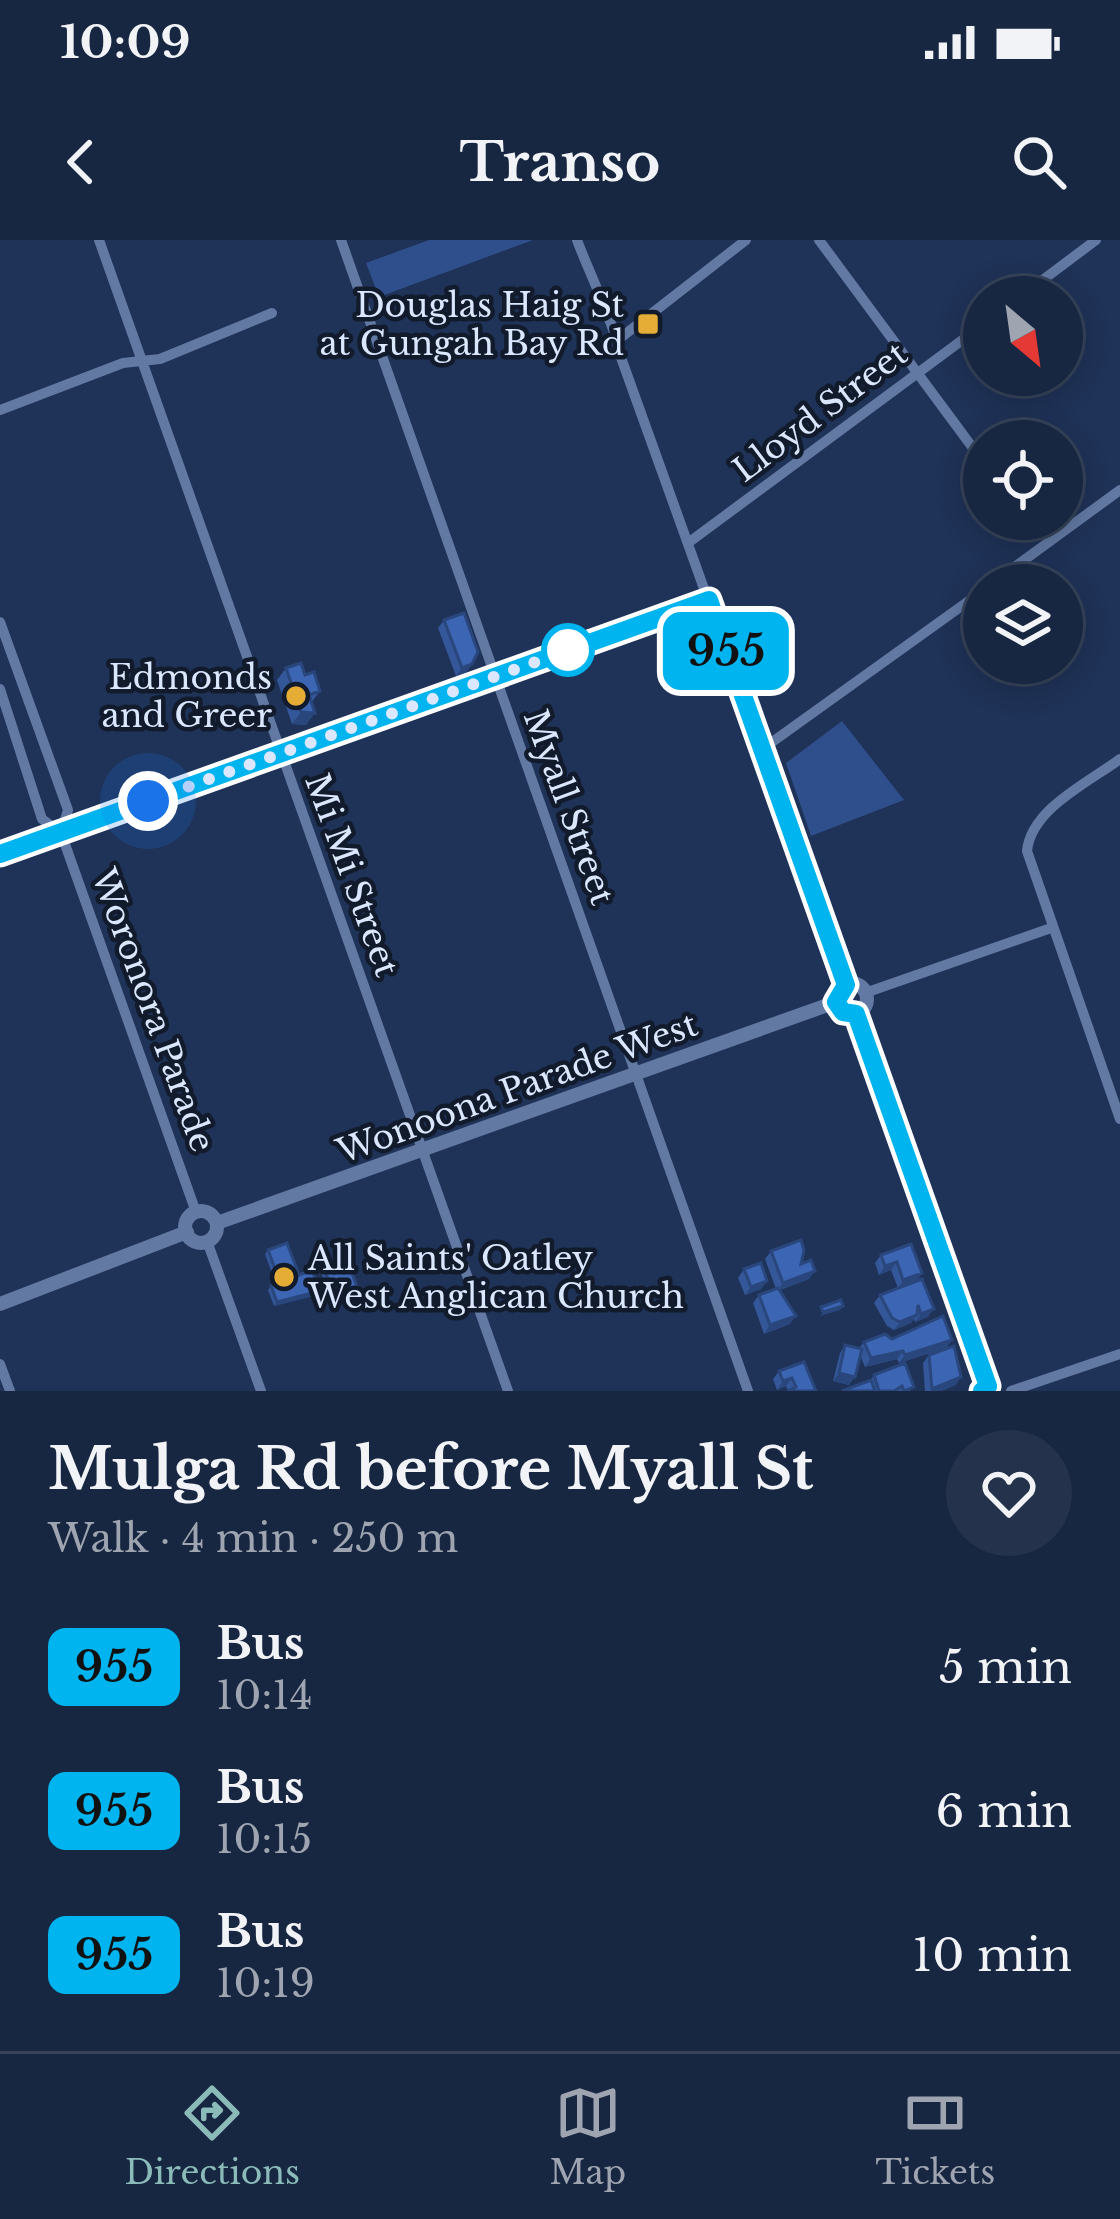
<!DOCTYPE html>
<html lang="en">
<head>
<meta charset="utf-8">
<style>
	:root { --surface:#172641; --page:#24324c; --text:#f1f3f6; --muted:#9ea5b1; --line:#36435a; --accent:#8bbbb9 }
	body { margin:0; font-family:"Libre Baskerville",serif; background:var(--page); color:var(--text); height:100vh; display:flex; flex-direction:column; font-size:45px; white-space:nowrap }
	* { box-sizing:border-box; margin:0 }
	p { font-size:39px; color:var(--muted) }
	.icon { flex:none; width:66px; height:66px; fill:none; stroke:currentColor; stroke-width:2; stroke-linecap:round; stroke-linejoin:round }
	.map { position:relative; height:1151px; overflow:hidden }
	.sheet { display:flex; flex-direction:column; background:var(--surface); flex:1 }
	.sheet>* { flex:none }
	.badge { padding:0 24px; border-radius:18px; font-size:42px; line-height:78px }
	.needle { width:78px; rotate:151deg }
	.controls { position:absolute; left:963px; top:36px; display:grid; gap:24px }
	.controls a { display:grid; place-items:center; width:120px; height:120px; border-radius:50%; background:var(--surface); box-shadow:0 6px 30px #0003,0 0 0 3px var(--line); font-size:60px }
	.you { position:absolute; width:60px; height:60px; margin:-30px; border:9px solid #fff; border-radius:50%; background:#1a73e8; box-shadow:0 0 0 18px #1a73e833 }
	.map>.badge { position:absolute; translate:-50% -50%; box-shadow:0 0 0 6px #fff }
	.round { display:grid; place-items:center; flex:none; width:126px; height:126px; border-radius:63px; background:var(--page) }
	.summary { display:flex; align-items:center; justify-content:space-between; height:204px; padding:0 48px }
	h1 { font-size:57px; font-weight:700; line-height:90px }
	ul { padding:0; list-style:none }
	li { display:flex; align-items:center; gap:36px; height:144px; padding:0 48px }
	li div { flex:1 }
	li b { display:block; font-size:45px }
	li em { font-style:normal }
	li .badge { min-width:132px; font-weight:700; text-align:center }
	.status { display:flex; justify-content:space-between; align-items:center; height:84px; padding:0 60px; background:var(--surface); direction:ltr }
	.status svg { height:33px; fill:currentColor }
	header { display:flex; justify-content:space-between; align-items:center; height:156px; padding:0 48px; background:var(--surface); font-size:54px; font-weight:700 }
	.dock { display:flex; justify-content:space-around; align-items:center; height:168px; border-top:3px solid var(--line); background:var(--surface); font-size:33px; color:var(--muted) }
	.dock a { display:grid; justify-items:center; gap:6px }
	.dock .active { color:var(--accent) }
	.map>svg:first-child { display:block }
	.green { fill:#2e4e8c }
	.lines { fill:none; stroke-linecap:round; stroke-linejoin:round }
	.minor { stroke:#6279a3; stroke-width:10 }
	.tertiary { stroke:#6279a3; stroke-width:14 }
	.wall { fill:#34579a }
	.shaded-wall { fill:#2a477d }
	.building { fill:#3c65b3; stroke:#2a477d; stroke-width:3 }
	.line-casing { stroke:#fff; stroke-width:27 }
	.line { stroke:#00b5ef; stroke-width:18 }
	.walk { stroke:#dae7ff; stroke-width:12; stroke-dasharray:0 21.6 }
	.poi-dot { fill:#e5ad35; stroke:#121b2b; stroke-width:4.5 }
	.stop-dot { fill:#fff; stroke:#00b5ef; stroke-width:6 }
	.labels { text-anchor:middle; dominant-baseline:central; stroke-width:9; stroke-linejoin:round; paint-order:stroke }
	.poi-label { font-size:33px; fill:#dae7ff; stroke:#121b2b; text-anchor:end }
	.street-label { font-size:33px; fill:#dae7ff; stroke:#121b2b }
</style>
</head>
<body>
<div class="status"><b>10:09</b><svg viewBox="0 0 49 12"><path d="M0 12V9h3v3zM5 12V6h3v6zM10 12V3h3v9zM15 12V0h3v12zM26 1h20v11H26zM47 4h2v5h-2z"/></svg></div>
<header><svg class="icon" aria-label="back" viewBox="0 0 24 24"><path d="M15 5l-7 7 7 7"/></svg>Transo<svg class="icon" aria-label="search" viewBox="0 0 24 24"><circle cx="10" cy="10" r="6"/><path d="M15 15l6 6"/></svg></header>
<div class="map">
<svg width="1120" height="1151" viewBox="0 0 1120 1151">
	<rect width="100%" height="100%" fill="#1f3257"/>
	<path class="green" d="M 429,0 L 533,0 L 379,57 L 366,23 Z
		M 842,481 L 904,560 L 811,596 L 786,523 Z"/>
	<g class="lines">
		<path class="minor" d="M 99,0 L 508,1151
			M 341,0 L 748,1151
			M 577,0 C 586,25 618,93 619,112 L 846,744
			M 819,0 L 984,223
			M 1020,57 L 1096,0
			M 619,99 L 746,0
			M 0,170 L 123,123 L 160,119 L 272,73
			M 688,303 L 984,84
			M 990,345 L 1120,250
			M 0,382 L 68,570 L 61,593 L 196,972
			M 0,449 L 42,579 L 61,593
			M 761,510 L 984,350
			M 1120,519 C 1089,542 1031,569 1027,611 L 1120,879
			M 0,614 L 708,360
			M 865,753 L 1051,688
			M 207,1001 L 261,1151
			M 0,1124 L 10,1151
			M 1011,1151 L 1120,1114"/>
		<path class="tertiary" d="M835 759a16 16 0 1 1 32 0a16 16 0 1 1-32 0Z
			M 856,774 L 988,1146
			M185 987a16 16 0 1 1 32 0a16 16 0 1 1-32 0Z
			M 217,983 L 836,762
			M 0,1064 L 187,992"/>
	</g>
	<path class="wall" d="M 444,380 L 467,432 L 456,436 L 438,388 Z
		M 286,428 L 305,435 L 320,451 L 311,463 L 306,485 L 292,484 L 277,440 Z
		M 911,1004 L 916,1041 L 928,1077 L 915,1082 L 914,1079 L 911,1083 L 894,1090 L 887,1086 L 874,1063 L 880,1055 L 898,1048 L 891,1030 L 879,1035 L 875,1023 L 881,1015 Z
		M 268,1010 L 320,1051 L 317,1055 L 274,1066 L 268,1050 L 271,1046 L 276,1044 L 265,1014 Z
		M 771,1011 L 801,1024 L 809,1039 L 780,1050 L 790,1084 L 764,1094 L 753,1063 L 759,1055 L 776,1049 L 765,1019 Z
		M 323,1026 L 358,1049 L 355,1053 L 332,1062 L 320,1030 Z
		M 744,1029 L 767,1041 L 761,1049 L 745,1055 L 738,1038 Z
		M 892,1099 L 952,1100 L 946,1108 L 899,1123 L 897,1119 L 865,1127 L 860,1115 L 849,1145 L 833,1141 L 840,1113 L 845,1105 L 859,1108 L 864,1102 Z
		M 929,1115 L 956,1145 L 941,1151 L 925,1151 L 923,1123 Z
		M 779,1131 L 816,1151 L 788,1150 L 786,1146 L 777,1150 L 773,1139 Z
		M 874,1135 L 911,1151 L 842,1151 L 870,1141 Z"/>
	<path class="shaded-wall" d="M 472,424 L 467,432 L 456,436 L 462,428 Z
		M 301,472 L 315,473 L 306,485 L 292,484 Z
		M 897,1022 L 891,1030 L 879,1035 L 885,1026 Z
		M 815,1031 L 809,1039 L 777,1051 L 783,1043 Z
		M 922,1033 L 916,1042 L 898,1048 L 903,1040 Z
		M 767,1041 L 761,1049 L 745,1055 L 751,1047 Z
		M 358,1049 L 355,1053 L 332,1062 L 335,1057 Z
		M 320,1051 L 317,1055 L 274,1066 L 277,1062 Z
		M 843,1066 L 840,1070 L 820,1076 L 823,1072 Z
		M 934,1069 L 928,1077 L 915,1082 L 921,1074 Z
		M 917,1075 L 911,1083 L 894,1090 L 900,1082 Z
		M 796,1076 L 790,1084 L 764,1094 L 770,1085 Z
		M 952,1100 L 946,1108 L 899,1123 L 905,1115 Z
		M 903,1111 L 897,1119 L 865,1127 L 871,1118 Z
		M 839,1133 L 855,1137 L 849,1145 L 833,1141 Z
		M 961,1137 L 956,1145 L 941,1151 L 931,1151 Z
		M 792,1138 L 786,1146 L 777,1150 L 783,1141 Z"/>
	<path class="building" d="M 464,373 L 478,412 L 472,424 L 462,428 L 444,380 Z
		M 301,423 L 305,435 L 314,432 L 320,451 L 309,455 L 315,473 L 301,472 L 286,428 Z
		M 801,1000 L 804,1010 L 801,1024 L 811,1020 L 815,1031 L 783,1043 L 771,1011 Z
		M 287,1003 L 299,1035 L 312,1030 L 320,1051 L 277,1062 L 271,1046 L 280,1042 L 268,1010 Z
		M 911,1004 L 922,1033 L 903,1040 L 897,1022 L 885,1026 L 881,1015 Z
		M 346,1018 L 358,1049 L 335,1057 L 323,1026 Z
		M 761,1023 L 767,1041 L 751,1047 L 744,1029 Z
		M 922,1039 L 934,1069 L 921,1074 L 918,1065 L 917,1075 L 900,1082 L 892,1078 L 880,1055 Z
		M 778,1048 L 796,1076 L 770,1085 L 759,1055 Z
		M 841,1060 L 843,1066 L 823,1072 L 821,1067 Z
		M 943,1076 L 952,1100 L 905,1115 L 903,1111 L 871,1118 L 864,1102 L 885,1094 L 892,1099 Z
		M 845,1105 L 862,1109 L 855,1137 L 839,1133 Z
		M 954,1106 L 961,1137 L 932,1149 L 929,1115 Z
		M 804,1122 L 816,1151 L 787,1151 L 796,1147 L 792,1138 L 783,1141 L 779,1131 Z
		M 905,1123 L 914,1147 L 904,1151 L 902,1146 L 894,1151 L 879,1151 L 874,1135 Z
		M 871,1140 L 875,1151 L 842,1151 Z"/>
	<g class="lines">
		<defs>
			<path id="line" d="M 0,614 L 709,360 L 846,745 L 836,762 L 843,772 L 856,774 L 988,1146 L 982,1151"/>
		</defs>
		<use href="#line" class="line-casing"/>
		<use href="#line" class="line"/>
		<path class="walk" d="M 148,561 L 580,406 L 568,410"/>
	</g>
	<g class="poi-dot">
		<rect x="636" y="72" width="24" height="24" rx="6"/>
		<circle cx="296" cy="456" r="12"/>
		<circle cx="284" cy="1037" r="12"/>
	</g>
	<circle class="stop-dot" cx="568" cy="410" r="24"/>
	<g class="labels">
		<g class="poi-label">
			<text x="624" y="65">Douglas Haig St<tspan x="624" dy="38">at Gungah Bay Rd</tspan></text>
			<text x="272" y="437">Edmonds<tspan x="272" dy="38">and Greer</tspan></text>
			<text x="308" y="1018" text-anchor="start">All Saints' Oatley<tspan x="308" dy="38">West Anglican Church</tspan></text>
		</g>
		<g class="street-label">
			<text transform="translate(820 172) rotate(-37)">Lloyd Street</text>
			<text transform="translate(569 567) rotate(70)">Myall Street</text>
			<text transform="translate(352 635) rotate(70)">Mi Mi Street</text>
			<text transform="translate(153 770) rotate(70)">Woronora Parade</text>
			<text transform="translate(517 848) rotate(-20)">Wonoona Parade West</text>
		</g>
	</g>
</svg>
<div class="controls">
<a><svg class="needle" viewBox="-14 -14 28 28"><path d="M0-13l5 13h-10z" fill="#e53935"/><path d="M0 13l5-13h-10z" fill="#9ea5b1"/></svg></a>
<a><svg class="icon" aria-label="locate" viewBox="0 0 24 24"><circle cx="12" cy="12" r="6"/><path d="M12 2v4M12 18v4M2 12h4M18 12h4"/></svg></a>
<a><svg class="icon" aria-label="layers" viewBox="0 0 24 24"><path d="M12 4l9 5-9 5-9-5zM3 14l9 5 9-5"/></svg></a>
</div>
<div class="you" style="left:148px;top:561px"></div>
<b class="badge" style="left:726px;top:411px;background:#00b5ef;color:#111">955</b>
</div>
<section class="sheet">
<div class="summary"><div><h1>Mulga Rd before Myall St</h1><p>Walk · 4 min · 250 m</p></div><a class="round"><svg class="icon" aria-label="heart" viewBox="0 0 24 24"><path d="M12 20l-8-8c-3-5 5-10 8-4 3-6 11-1 8 4z"/></svg></a></div>
<ul>
<li><span class="badge" style="background:#00b5ef;color:#111">955</span><div><b>Bus</b><p>10:14</p></div><em>5 min</em></li>
<li><span class="badge" style="background:#00b5ef;color:#111">955</span><div><b>Bus</b><p>10:15</p></div><em>6 min</em></li>
<li><span class="badge" style="background:#00b5ef;color:#111">955</span><div><b>Bus</b><p>10:19</p></div><em>10 min</em></li>
</ul>
</section>
<nav class="dock">
<a class="active"><svg class="icon" aria-label="directions" viewBox="0 0 24 24"><path d="M12 3l9 9-9 9-9-9zM9 14v-3h6M13 9l2 2-2 2"/></svg>Directions</a>
<a><svg class="icon" aria-label="map" viewBox="0 0 24 24"><path d="M3 6l6-2 6 2 6-2v14l-6 2-6-2-6 2zM9 4v14M15 6v14"/></svg>Map</a>
<a><svg class="icon" aria-label="tickets" viewBox="0 0 24 24"><path d="M3 7h18v10H3zM15 7v10"/></svg>Tickets</a>
</nav>
</body>
</html>
